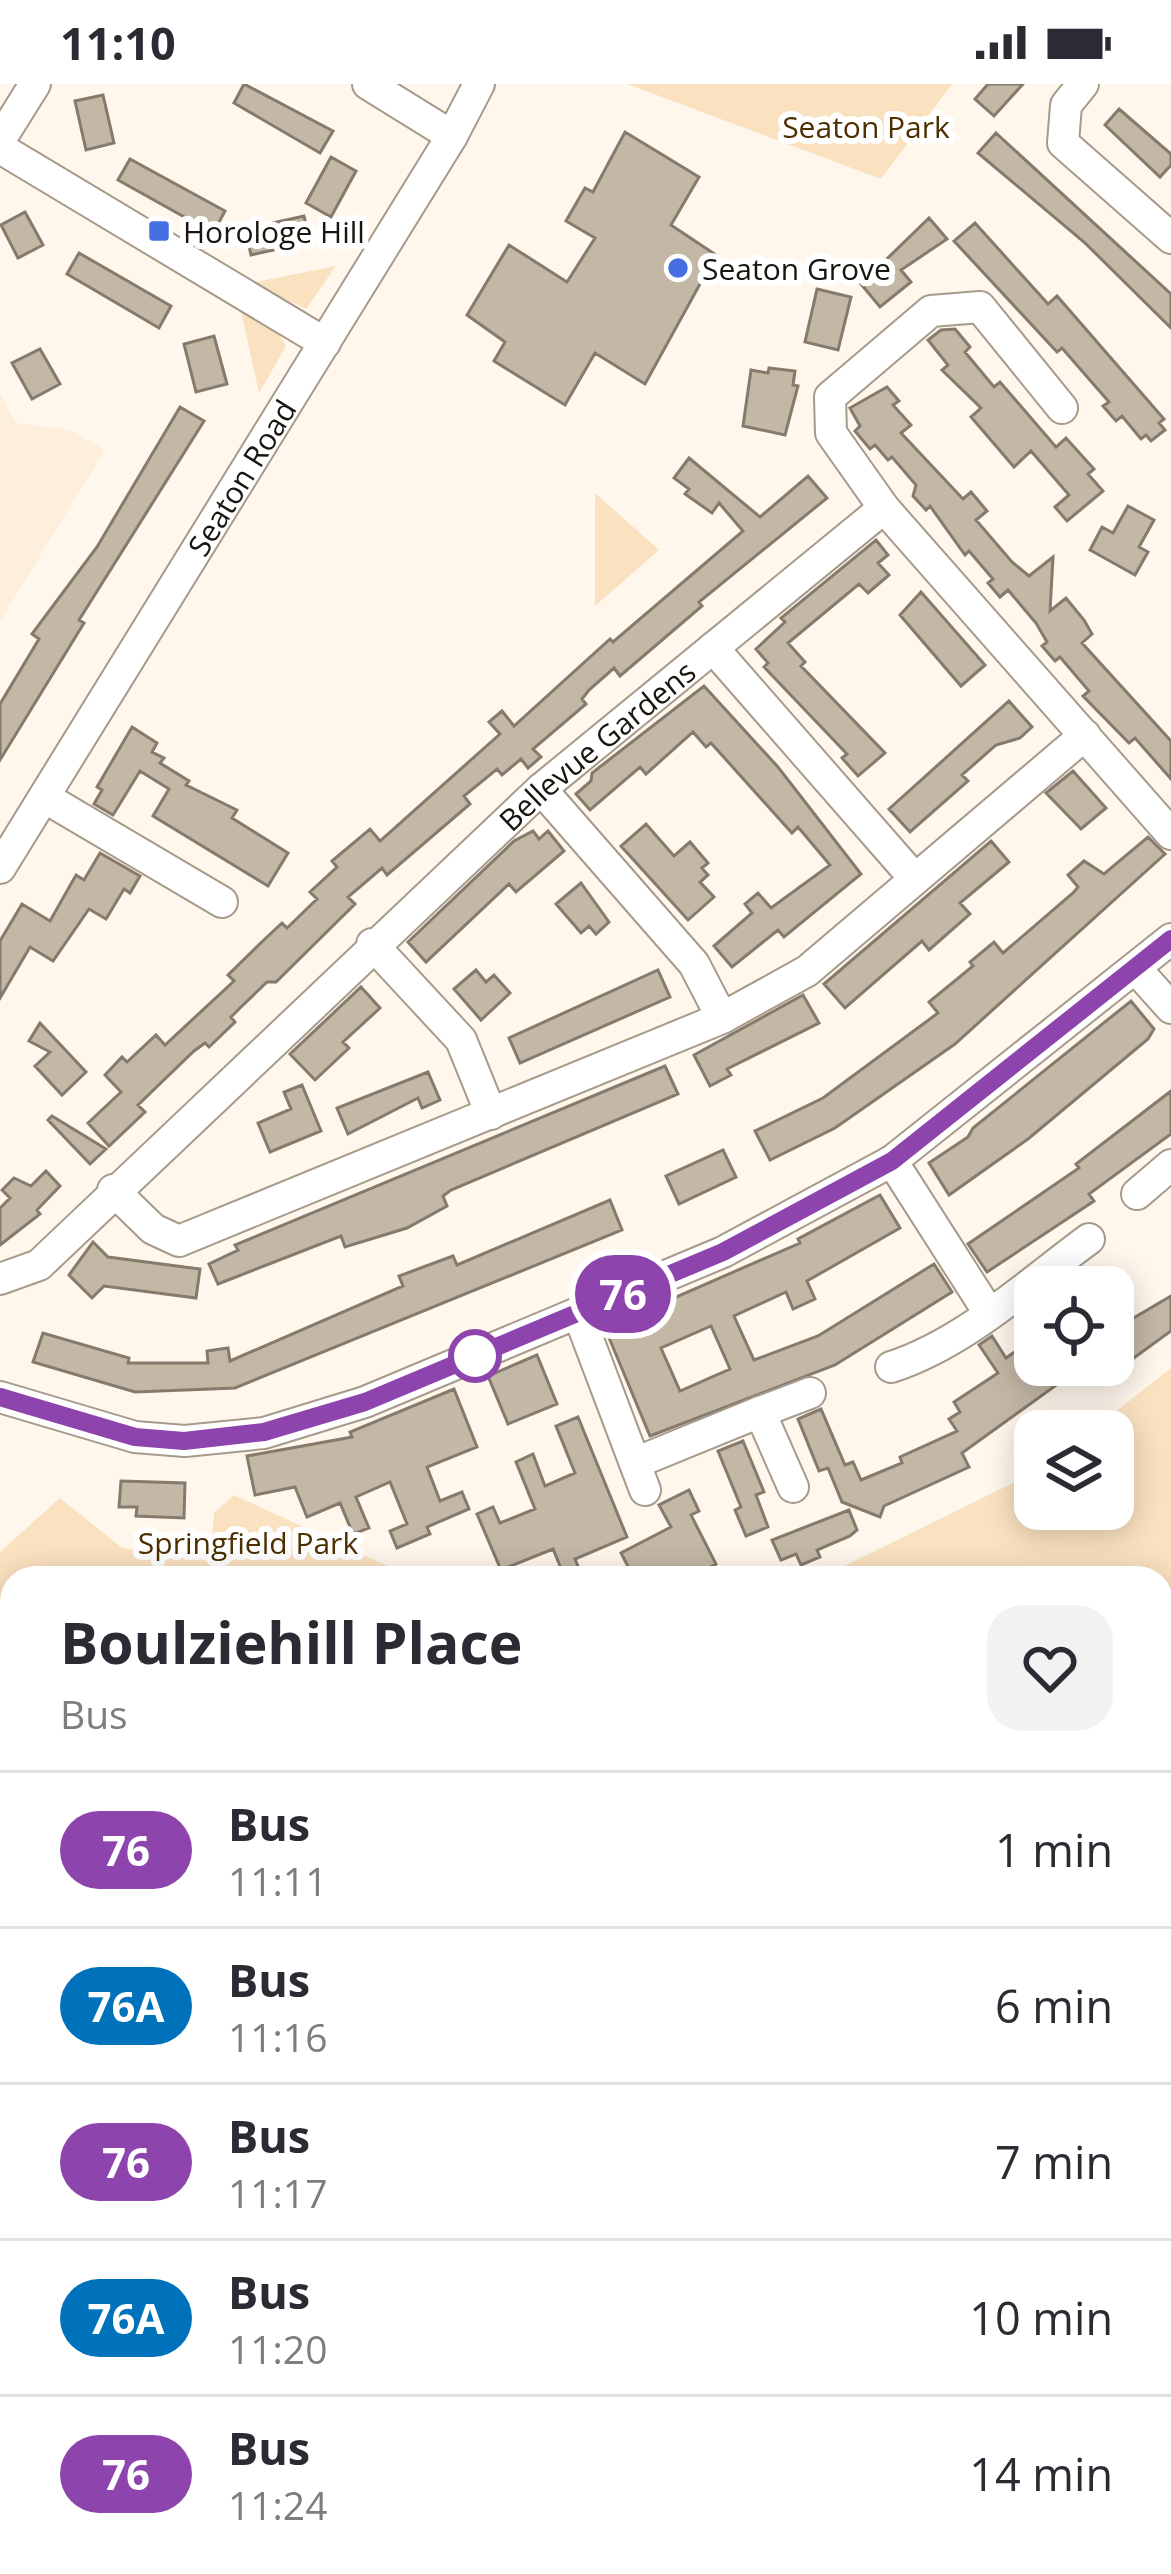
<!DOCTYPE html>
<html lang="en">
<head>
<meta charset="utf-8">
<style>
	:root { --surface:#fff; --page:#f2f2f3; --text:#2b2b33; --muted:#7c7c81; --line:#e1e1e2 }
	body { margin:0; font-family:"Open Sans",sans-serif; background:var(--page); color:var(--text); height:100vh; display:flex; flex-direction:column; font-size:45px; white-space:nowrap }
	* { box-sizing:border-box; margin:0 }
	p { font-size:39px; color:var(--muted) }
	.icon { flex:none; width:66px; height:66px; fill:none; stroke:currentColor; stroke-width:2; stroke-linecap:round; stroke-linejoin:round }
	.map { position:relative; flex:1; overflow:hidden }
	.drawer { position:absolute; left:0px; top:1482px; width:1173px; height:1008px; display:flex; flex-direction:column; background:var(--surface); border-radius:36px 36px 0 0; box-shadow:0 6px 30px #0003 }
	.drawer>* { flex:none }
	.badge { padding:0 24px; border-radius:39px; font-size:42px; line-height:78px }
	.controls { position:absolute; left:1014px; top:1182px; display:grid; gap:24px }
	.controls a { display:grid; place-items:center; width:120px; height:120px; border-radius:24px; background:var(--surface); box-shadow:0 6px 30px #0003; font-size:60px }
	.map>.badge { position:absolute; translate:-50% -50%; box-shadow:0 0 0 6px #fff }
	.round { display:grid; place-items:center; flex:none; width:126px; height:126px; border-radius:36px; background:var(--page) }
	.head { display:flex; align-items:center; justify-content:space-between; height:204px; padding:0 60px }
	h1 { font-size:57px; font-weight:700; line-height:90px }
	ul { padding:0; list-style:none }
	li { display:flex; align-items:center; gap:36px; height:156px; padding:0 60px; border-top:3px solid var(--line) }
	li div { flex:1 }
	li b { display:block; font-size:45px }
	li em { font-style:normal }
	li .badge { min-width:132px; font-weight:700; text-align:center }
	.status { display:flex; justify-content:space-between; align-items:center; height:84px; padding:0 60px; background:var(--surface); direction:ltr }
	.status svg { height:33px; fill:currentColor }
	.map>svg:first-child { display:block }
	.built { fill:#fdefdc }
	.green { fill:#fae1c0 }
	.water { fill:#7e98d2 }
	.building { fill:#c3b7a6; stroke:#857a6b; stroke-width:3; fill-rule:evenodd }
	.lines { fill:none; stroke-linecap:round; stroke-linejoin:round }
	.minor-casing { stroke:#a69a8a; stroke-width:34 }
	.minor { stroke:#fff; stroke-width:30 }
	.line-casing { stroke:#fff; stroke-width:27 }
	.line { stroke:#8e44ad; stroke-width:18 }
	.poi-dot { fill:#4670e2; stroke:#fff; stroke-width:4.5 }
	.stop-dot { fill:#fff; stroke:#8e44ad; stroke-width:6 }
	.labels { text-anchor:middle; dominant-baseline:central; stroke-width:12; stroke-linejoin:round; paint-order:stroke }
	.park-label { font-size:30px; fill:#4c3000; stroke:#fff }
	.poi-label { font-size:30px; fill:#18140e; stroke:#fff; text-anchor:start }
	.street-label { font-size:30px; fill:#18140e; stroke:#fff }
</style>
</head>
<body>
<div class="status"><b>11:10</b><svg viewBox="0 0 49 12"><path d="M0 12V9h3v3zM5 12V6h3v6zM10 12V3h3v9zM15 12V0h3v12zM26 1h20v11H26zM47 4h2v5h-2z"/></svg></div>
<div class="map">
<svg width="1171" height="2490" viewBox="0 0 1171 2490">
	<rect width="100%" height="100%" fill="#fff7ec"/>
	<path class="built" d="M 0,310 L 16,339 L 71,346 L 105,366 L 0,537 Z"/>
	<path class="green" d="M 627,0 L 952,0 L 881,95 Z
		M 336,182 L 306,225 L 256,201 L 256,198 Z
		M 241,227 L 279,251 L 286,262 L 259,309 Z
		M 595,409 L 659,466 L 595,522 Z
		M 1171,1284 L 1171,1720 L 1161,1724 L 1161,1494 L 820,1494 L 1035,1388 L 1035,1425 L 1113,1425 L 1113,1347 L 1091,1347 Z
		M 234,1411 L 414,1494 L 12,1494 L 12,2478 L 142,2478 L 129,2490 L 0,2490 L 0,1468 L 60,1414 L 122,1464 L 210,1477 L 214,1429 Z"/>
	<path class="water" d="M 1171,1812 L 1171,2490 L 230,2490 L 242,2478 L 1161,2478 L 1161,1818 Z"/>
	<path class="building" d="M 244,0 L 333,47 L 320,69 L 234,19 Z
		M 988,0 L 1023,0 L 994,32 L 975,15 Z
		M 103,11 L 114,59 L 86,66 L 75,17 Z
		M 1119,25 L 1171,70 L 1171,81 L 1160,93 L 1105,41 Z
		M 625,48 L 699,93 L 671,141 L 716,171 L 645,300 L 595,269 L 565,321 L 494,277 L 505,258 L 467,231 L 509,161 L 567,198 L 595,154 L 566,137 L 585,104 L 593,108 Z
		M 996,49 L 1171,210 L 1171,244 L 1084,158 L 978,69 Z
		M 331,73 L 356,87 L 331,133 L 306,119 Z
		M 130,75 L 225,127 L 213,149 L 118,96 Z
		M 25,128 L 43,161 L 18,174 L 1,141 Z
		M 304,132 L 310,158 L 251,171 L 245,145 Z
		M 929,134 L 947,155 L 901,186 L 911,198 L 880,223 L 861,200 Z
		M 975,139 L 1048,220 L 1057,212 L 1164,335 L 1159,339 L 1165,346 L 1151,357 L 1146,351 L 1141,355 L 1122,332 L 1116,337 L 1103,322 L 1109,318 L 1062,264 L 1057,268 L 954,157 Z
		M 79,169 L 171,222 L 159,244 L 67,190 Z
		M 817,205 L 851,213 L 838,266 L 805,258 Z
		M 955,245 L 970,263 L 965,268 L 994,303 L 1000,298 L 1056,363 L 1066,354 L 1094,385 L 1088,390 L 1103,407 L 1067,437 L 1055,423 L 1069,411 L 1031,367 L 1014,383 L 971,333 L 981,324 L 942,286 L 948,281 L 928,256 L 941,246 Z
		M 214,252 L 227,300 L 196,308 L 184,260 Z
		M 40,265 L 60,300 L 32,315 L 12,279 Z
		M 769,284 L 795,287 L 793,301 L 798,302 L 785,351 L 743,342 L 751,286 L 768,289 Z
		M 887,303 L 899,317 L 893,321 L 911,341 L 901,349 L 963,415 L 971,408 L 987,427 L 976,436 L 1012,478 L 1029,492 L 1053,473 L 1050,527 L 1066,514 L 1084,536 L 1092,550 L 1082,559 L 1171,657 L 1171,695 L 1135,654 L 1129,659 L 1083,612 L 1089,607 L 1060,573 L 1055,577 L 1042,562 L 1047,558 L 1036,539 L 1008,506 L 1000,513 L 988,499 L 993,495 L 969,467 L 965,471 L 930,422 L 926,426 L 913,412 L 916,401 L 892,373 L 888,376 L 875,361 L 870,365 L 855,347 L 860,342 L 850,324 Z
		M 180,323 L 204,337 L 79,536 L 84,539 L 0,676 L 0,620 L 39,555 L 32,550 L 97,463 Z
		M 689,374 L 760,433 L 808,392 L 827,414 L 699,518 L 702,522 L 620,592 L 614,584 L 589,606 L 582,615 L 586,620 L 533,665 L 541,673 L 528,684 L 521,675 L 502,691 L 497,685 L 464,712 L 470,720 L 387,791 L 382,784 L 348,813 L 355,820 L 276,898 L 267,898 L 241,923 L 231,933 L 235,938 L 209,963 L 205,959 L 194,967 L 138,1021 L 145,1028 L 109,1062 L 88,1039 L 121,1008 L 105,991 L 122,973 L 127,978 L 156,951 L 165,961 L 234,897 L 228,891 L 267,853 L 282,839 L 287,844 L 317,815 L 310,808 L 337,783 L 332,777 L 370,745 L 380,757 L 500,650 L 489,638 L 502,627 L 514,642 L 610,555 L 613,558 L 743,447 L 719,419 L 712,429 L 685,410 L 689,405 L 674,394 Z
		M 1128,422 L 1154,436 L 1139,463 L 1148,468 L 1135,491 L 1090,466 L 1102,443 L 1113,449 Z
		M 876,456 L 888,471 L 878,479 L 889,491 L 868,509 L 859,500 L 788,559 L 805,578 L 801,582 L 885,669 L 858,692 L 842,674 L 847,670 L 764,583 L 768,579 L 756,565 L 785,538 L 781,534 Z
		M 921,508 L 985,581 L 961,602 L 900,531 Z
		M 704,602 L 778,683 L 861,790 L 784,853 L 778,846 L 732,883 L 714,862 L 752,829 L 745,820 L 758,809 L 771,824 L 830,781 L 798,743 L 792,749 L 711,659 L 706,663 L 693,648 L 646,690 L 640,683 L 590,726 L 576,710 L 591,697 L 592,689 Z
		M 1009,617 L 1032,643 L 1020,654 L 996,661 L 962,691 L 968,697 L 910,748 L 889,725 Z
		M 132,643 L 157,659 L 152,668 L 164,674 L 160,679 L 189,697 L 186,701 L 237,726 L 232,734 L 288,769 L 268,802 L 153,732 L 169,705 L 140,687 L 113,731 L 94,720 L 102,706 L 97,703 Z
		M 1073,687 L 1106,724 L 1081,745 L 1046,709 Z
		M 646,740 L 674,772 L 690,758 L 708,779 L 702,784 L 708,791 L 700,798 L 714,813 L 688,836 L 621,762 Z
		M 533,747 L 539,755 L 548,747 L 564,767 L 516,808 L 509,800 L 426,878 L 408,858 L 514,757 Z
		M 1148,753 L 1165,770 L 955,960 L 835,1044 L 770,1076 L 755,1047 L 823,1014 L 938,929 L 929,918 L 973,882 L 970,878 L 994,858 L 1003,869 L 1073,809 L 1078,803 L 1068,791 L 1084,777 L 1104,790 Z
		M 991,757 L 1009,778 L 960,819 L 970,830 L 929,866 L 922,857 L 845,924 L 824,900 Z
		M 100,769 L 140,792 L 130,809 L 124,805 L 106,835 L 89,825 L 53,877 L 30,863 L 0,914 L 0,857 L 22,820 L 50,837 L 76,791 L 84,796 Z
		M 581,799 L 609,838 L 596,850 L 589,842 L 581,849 L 556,820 Z
		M 476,886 L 486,898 L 494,891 L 510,909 L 481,936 L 454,905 Z
		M 658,886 L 670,913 L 520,979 L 509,954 Z
		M 361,903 L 380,924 L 343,958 L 349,964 L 315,996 L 290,970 Z
		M 803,911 L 819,939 L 727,985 L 731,991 L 710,1002 L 694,971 Z
		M 1131,917 L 1154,945 L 1148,955 L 1028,1055 L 949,1111 L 929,1079 L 968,1053 L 973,1044 Z
		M 40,939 L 86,988 L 62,1011 L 35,982 L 50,968 L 29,957 Z
		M 665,982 L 678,1010 L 451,1106 L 443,1112 L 447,1122 L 407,1144 L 345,1163 L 341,1152 L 218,1200 L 209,1180 L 238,1166 L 235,1161 Z
		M 428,988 L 440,1016 L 422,1024 L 418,1014 L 348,1050 L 337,1024 Z
		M 302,1001 L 321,1047 L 270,1068 L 258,1039 L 291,1025 L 284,1008 Z
		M 1171,1007 L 1171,1050 L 1089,1110 L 1094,1117 L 987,1188 L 968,1160 L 1079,1084 L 1076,1080 Z
		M 52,1032 L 106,1065 L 90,1080 L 48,1036 Z
		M 723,1066 L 736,1093 L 679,1120 L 666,1092 Z
		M 46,1087 L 60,1102 L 37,1126 L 40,1130 L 0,1161 L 0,1124 L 10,1114 L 2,1106 L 14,1094 L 31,1102 Z
		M 880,1111 L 900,1144 L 807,1197 L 815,1215 L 793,1225 L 786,1208 L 734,1232 L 754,1276 L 818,1252 L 934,1180 L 952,1208 L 835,1281 L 650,1352 L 605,1244 L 800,1159 L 798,1155 ZM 711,1242 L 730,1285 L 680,1307 L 661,1264 Z
		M 610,1116 L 622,1146 L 235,1304 L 135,1308 L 33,1278 L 43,1249 L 129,1274 L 128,1279 L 208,1279 L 207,1267 L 228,1264 L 230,1277 L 403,1202 L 399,1192 L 453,1172 L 457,1181 Z
		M 93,1158 L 108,1173 L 200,1185 L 196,1214 L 104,1202 L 92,1214 L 69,1191 Z
		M 1171,1212 L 1171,1247 L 1127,1279 L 1113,1261 L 1113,1246 Z
		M 992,1252 L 1006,1274 L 1026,1260 L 1035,1281 L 1084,1281 L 962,1369 L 969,1383 L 884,1422 L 880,1433 L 842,1418 L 828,1384 L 819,1387 L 798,1335 L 821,1325 L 845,1381 L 853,1378 L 861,1396 L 902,1379 L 900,1373 L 957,1347 L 949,1335 L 960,1328 L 954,1318 L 998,1289 L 979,1261 Z
		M 537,1271 L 557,1320 L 508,1340 L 488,1292 Z
		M 454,1305 L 477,1363 L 427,1383 L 440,1417 L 462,1408 L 469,1425 L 427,1443 L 430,1450 L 397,1464 L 390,1447 L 407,1440 L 390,1398 L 356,1413 L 369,1444 L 353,1450 L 340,1419 L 307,1433 L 295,1403 L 255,1411 L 247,1372 L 352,1353 L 350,1348 Z
		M 578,1333 L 627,1453 L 575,1475 L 583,1494 L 565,1494 L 553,1465 L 501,1486 L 477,1430 L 493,1423 L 500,1439 L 535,1425 L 516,1378 L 533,1370 L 545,1402 L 575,1389 L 556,1342 Z
		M 743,1357 L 764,1408 L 756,1411 L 768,1443 L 746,1452 L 735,1426 L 741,1423 L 718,1367 Z
		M 121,1397 L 185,1399 L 184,1434 L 136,1432 L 137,1423 L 119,1423 Z
		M 689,1406 L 699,1427 L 691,1431 L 716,1480 L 699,1489 L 701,1494 L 634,1494 L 621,1469 L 671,1443 L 659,1421 Z
		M 849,1426 L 857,1446 L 850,1452 L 817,1466 L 820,1473 L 801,1481 L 796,1470 L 781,1476 L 772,1456 Z"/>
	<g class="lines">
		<defs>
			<g id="minor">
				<path d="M 368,0 L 452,52"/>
				<path d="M 1083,0 L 1066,21 L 1063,59 L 1171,154"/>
				<path d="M 0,56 L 35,0"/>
				<path d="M 0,64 L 325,259"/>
				<path d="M 884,424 L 831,349 L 830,313 L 931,227 L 980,223 L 1062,324"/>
				<path d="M 713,564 L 915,795"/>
				<path d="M 541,705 L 694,880 L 722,934"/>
				<path d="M 44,713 L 222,818"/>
				<path id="s1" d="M 0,784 L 452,52 L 479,0"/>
				<path d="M 372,860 L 461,956 L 491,1030"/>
				<path d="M 1137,886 L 1171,924"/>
				<path d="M 892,1077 L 989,1229"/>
				<path d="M 113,1106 L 153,1145 L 179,1157 L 722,934 L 807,887 L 1085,651"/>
				<path d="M 1137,1110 L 1171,1081"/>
				<path id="s2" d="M 0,1195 L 39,1181 L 541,705 L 884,424 L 1171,750"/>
				<path d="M 578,1229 L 645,1406"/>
				<path d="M 891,1283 C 963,1260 1028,1200 1089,1155"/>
				<path d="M 0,1313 L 135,1353 L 185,1357 L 264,1349 L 365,1318 L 723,1168 L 892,1077 L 1171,855"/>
				<path d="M 760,1328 L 810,1309"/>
				<path d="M 635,1379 L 760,1328 L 793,1403"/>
				<path d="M 1161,1717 L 1171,1714"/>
				<path d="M 153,2490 L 166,2478"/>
			</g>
		</defs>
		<use href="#minor" class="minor-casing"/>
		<use href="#minor" class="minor"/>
	</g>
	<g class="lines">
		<defs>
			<path id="line" d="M 0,1313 L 135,1353 L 184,1357 L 264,1348 L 365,1318 L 723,1168 L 892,1077 L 1171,855"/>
		</defs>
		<use href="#line" class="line-casing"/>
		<use href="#line" class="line"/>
	</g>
	<g class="poi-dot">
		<rect x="147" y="135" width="24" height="24" rx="6"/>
		<circle cx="678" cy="184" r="12"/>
	</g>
	<circle class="stop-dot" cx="475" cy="1272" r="24"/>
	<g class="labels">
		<g class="park-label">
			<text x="866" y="42">Seaton Park</text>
			<text x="248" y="1458">Springfield Park</text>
		</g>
		<g class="poi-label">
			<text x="183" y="147">Horologe Hill</text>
			<text x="702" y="184">Seaton Grove</text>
		</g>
		<g class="street-label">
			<text stroke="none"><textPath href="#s1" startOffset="459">Seaton Road</textPath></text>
			<text stroke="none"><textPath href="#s2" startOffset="804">Bellevue Gardens</textPath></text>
		</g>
	</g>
</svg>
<div class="controls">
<a><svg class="icon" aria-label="locate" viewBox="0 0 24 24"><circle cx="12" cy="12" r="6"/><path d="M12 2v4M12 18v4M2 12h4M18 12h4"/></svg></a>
<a><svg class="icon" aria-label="layers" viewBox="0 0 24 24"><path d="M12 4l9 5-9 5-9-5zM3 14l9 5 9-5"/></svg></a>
</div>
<b class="badge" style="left:623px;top:1210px;background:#8e44ad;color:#fff">76</b>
<section class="drawer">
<div class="head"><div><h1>Boulziehill Place</h1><p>Bus</p></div><a class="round"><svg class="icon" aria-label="heart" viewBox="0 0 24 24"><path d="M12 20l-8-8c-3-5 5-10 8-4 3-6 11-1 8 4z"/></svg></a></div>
<ul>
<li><span class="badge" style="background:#8e44ad;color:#fff">76</span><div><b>Bus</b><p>11:11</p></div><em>1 min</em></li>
<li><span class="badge" style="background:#0072bc;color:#fff">76A</span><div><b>Bus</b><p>11:16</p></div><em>6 min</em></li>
<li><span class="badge" style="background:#8e44ad;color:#fff">76</span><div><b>Bus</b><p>11:17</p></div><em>7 min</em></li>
<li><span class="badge" style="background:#0072bc;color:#fff">76A</span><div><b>Bus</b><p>11:20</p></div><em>10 min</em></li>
<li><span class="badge" style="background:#8e44ad;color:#fff">76</span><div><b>Bus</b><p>11:24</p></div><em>14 min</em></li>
</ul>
</section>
</div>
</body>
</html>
